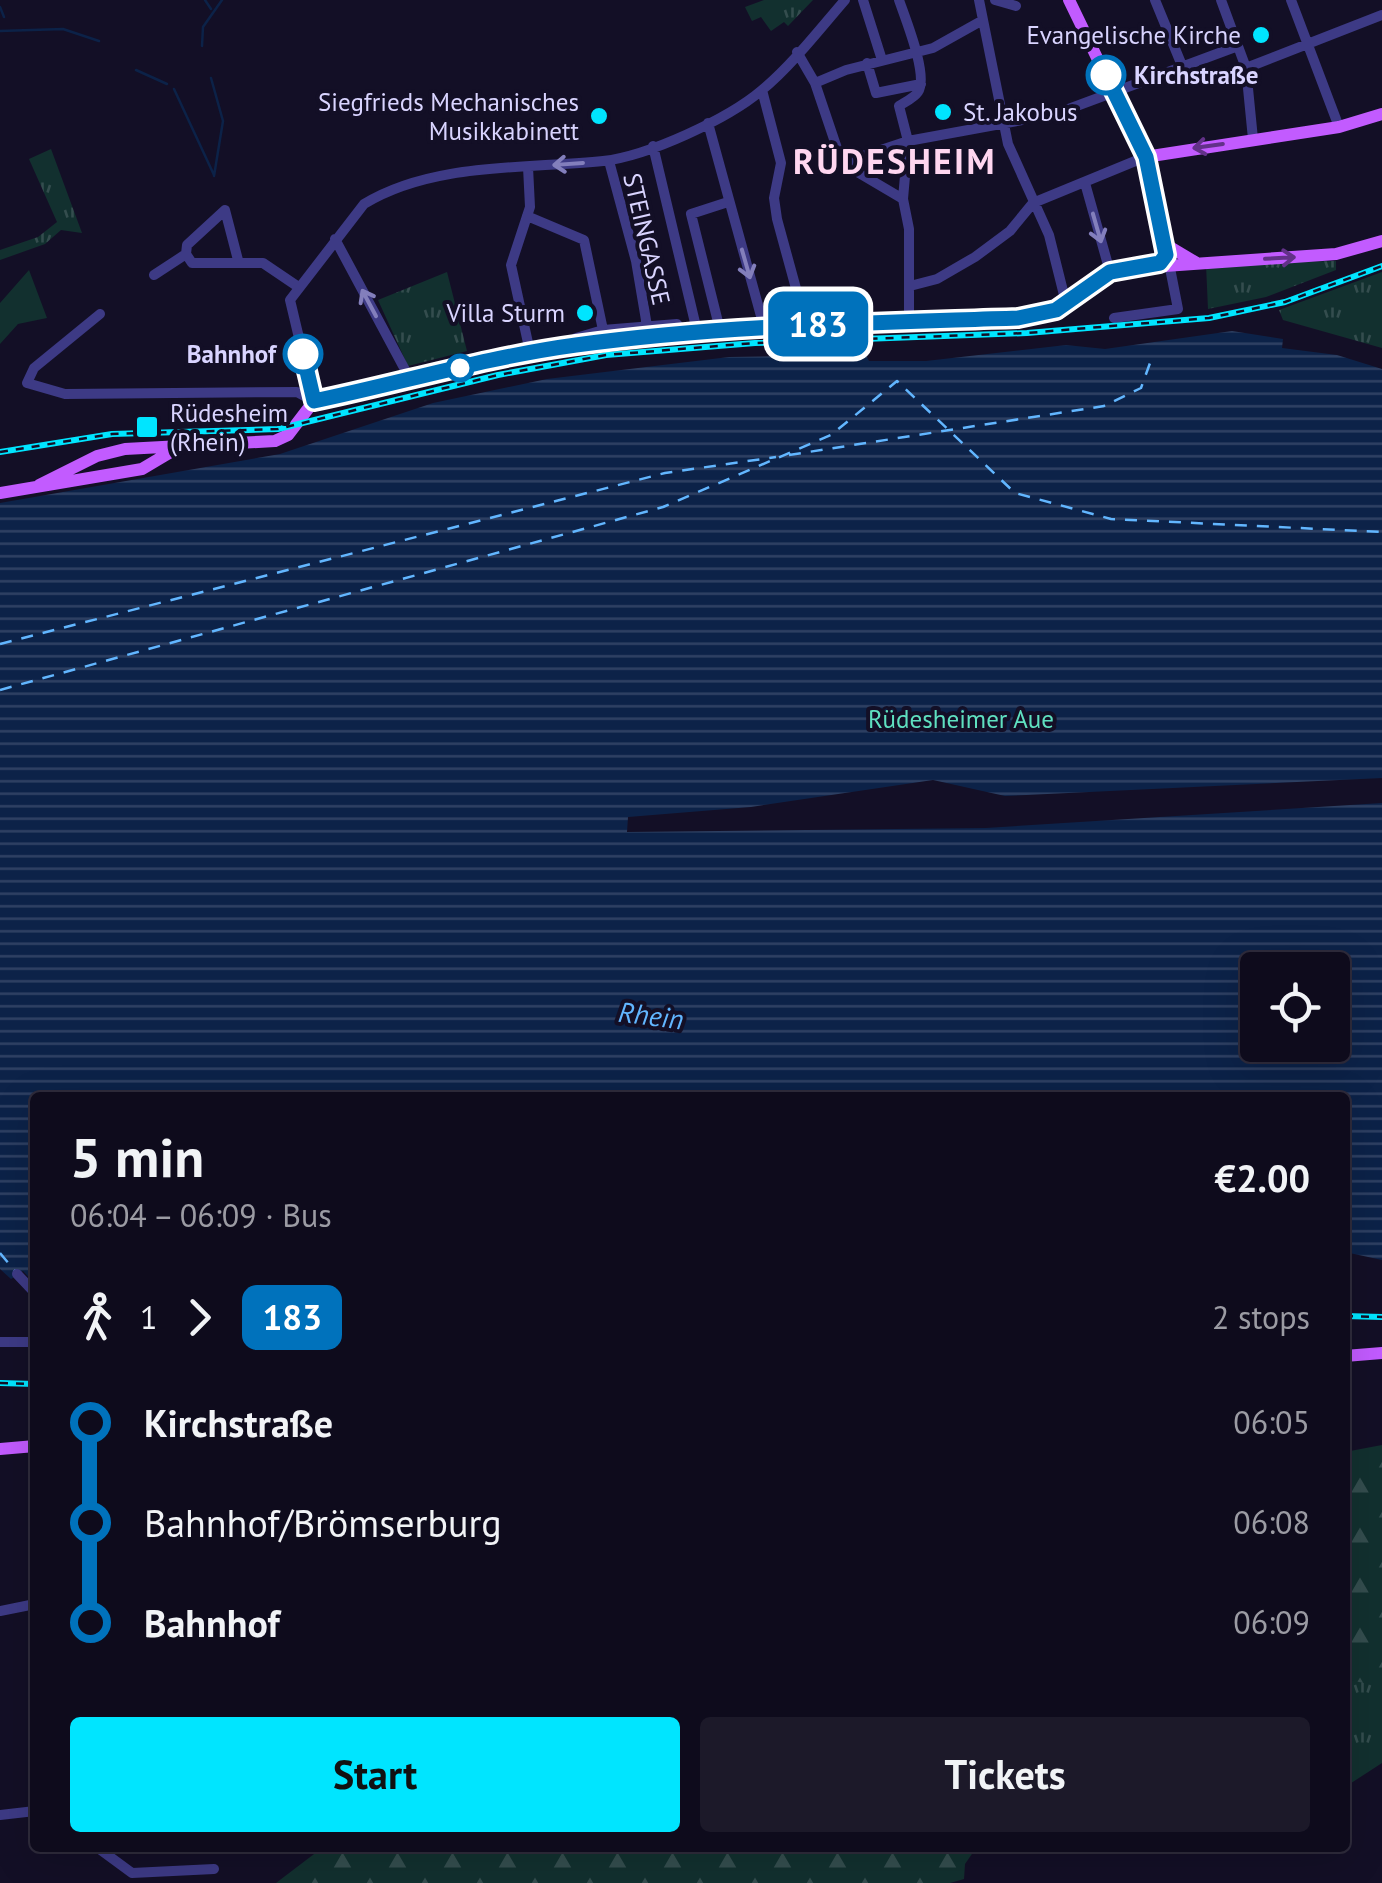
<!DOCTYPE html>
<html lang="en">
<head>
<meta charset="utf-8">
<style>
	:root { --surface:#0e0b1c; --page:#1c1929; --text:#f1f3f6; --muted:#9b9ba3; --line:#2e2b3b; --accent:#00e5ff }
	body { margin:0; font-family:"PT Sans",sans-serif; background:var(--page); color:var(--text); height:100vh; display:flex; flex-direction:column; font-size:38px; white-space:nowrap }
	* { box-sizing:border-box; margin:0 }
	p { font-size:32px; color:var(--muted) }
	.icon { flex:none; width:55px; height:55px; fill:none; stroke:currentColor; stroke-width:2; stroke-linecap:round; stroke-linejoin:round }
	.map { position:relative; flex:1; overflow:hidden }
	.details { position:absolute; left:30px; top:1092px; width:1320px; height:760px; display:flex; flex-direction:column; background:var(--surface); border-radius:10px; box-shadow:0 10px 40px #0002,0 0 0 2px var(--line) }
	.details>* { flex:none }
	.badge { padding:0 20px; border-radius:15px; font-size:35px; line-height:65px }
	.fabs { position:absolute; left:1240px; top:952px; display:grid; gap:20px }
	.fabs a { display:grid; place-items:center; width:110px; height:110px; border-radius:10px; background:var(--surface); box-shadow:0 10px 40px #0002,0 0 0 2px var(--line); font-size:50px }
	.map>.badge { position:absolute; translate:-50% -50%; box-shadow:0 0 0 5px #fff }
	.legs { display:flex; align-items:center; gap:15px; height:110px; padding:0 40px; font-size:32px }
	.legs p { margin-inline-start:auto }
	.overview { display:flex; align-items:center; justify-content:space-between; height:170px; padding:0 40px }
	h1 { font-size:55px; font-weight:800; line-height:75px }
	.cta { display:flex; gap:20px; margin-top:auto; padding:20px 40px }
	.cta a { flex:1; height:115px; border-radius:10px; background:var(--accent); color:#111; font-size:40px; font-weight:800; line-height:115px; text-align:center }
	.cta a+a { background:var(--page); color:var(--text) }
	ul { padding:0 40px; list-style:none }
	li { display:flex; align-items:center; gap:35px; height:100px; font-size:38px }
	li i { display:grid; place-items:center; width:15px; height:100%; margin:0 12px; background:currentColor }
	li i::after { content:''; width:25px; height:25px; margin:-12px; border:8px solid; border-radius:50%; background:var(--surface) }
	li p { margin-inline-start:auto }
	li:first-child i { background:linear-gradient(#0000 50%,currentColor 0) }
	li:last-child i { background:linear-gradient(currentColor 50%,#0000 0) }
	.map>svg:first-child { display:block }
	.grass { fill:url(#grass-tufts) }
	.forest { fill:url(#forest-firs) }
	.garden { fill:#12302f }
	.water { fill:url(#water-rules); fill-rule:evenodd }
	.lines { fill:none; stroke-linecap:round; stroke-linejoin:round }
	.stream { stroke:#0c2248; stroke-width:2.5 }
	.ferry { stroke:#62b6ff; stroke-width:2.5; stroke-dasharray:12 10; stroke-linecap:butt }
	.minor { stroke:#3d3a85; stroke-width:10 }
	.major { stroke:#c25bff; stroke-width:12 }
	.rail-casing { stroke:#00e5ff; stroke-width:6 }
	.rail { stroke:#130f26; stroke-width:2.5; stroke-dasharray:8; stroke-linecap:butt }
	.oneway { stroke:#623188 }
	.oneway2 { stroke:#837fbc }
	.line-1-casing { stroke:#fff; stroke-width:22 }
	.line-1 { stroke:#0072bc; stroke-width:15 }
	.poi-dot { fill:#00e5ff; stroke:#130f26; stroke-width:4 }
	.stop-1-dot { fill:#fff; stroke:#0072bc; stroke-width:5 }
	.labels { text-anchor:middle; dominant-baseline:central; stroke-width:8; stroke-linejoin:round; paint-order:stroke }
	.poi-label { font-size:25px; fill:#d9d4ff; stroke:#130f26; text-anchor:end }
	.stop-label { font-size:25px; font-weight:bold; fill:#d9d4ff; stroke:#130f26; text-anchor:start }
	.street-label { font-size:25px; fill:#d9d4ff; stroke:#130f26 }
	.park-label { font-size:25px; fill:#5fe0c0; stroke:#130f26 }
	.water-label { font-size:28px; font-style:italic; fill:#62b6ff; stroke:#130f26 }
	.district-label { font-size:35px; font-weight:bold; letter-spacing:2.5px; fill:#ffd6f0; stroke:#130f26 }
</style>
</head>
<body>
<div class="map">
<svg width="1382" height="1883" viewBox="0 0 1382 1883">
	<defs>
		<pattern id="grass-tufts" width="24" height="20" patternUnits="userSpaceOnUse" patternTransform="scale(2.5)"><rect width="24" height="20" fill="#12302f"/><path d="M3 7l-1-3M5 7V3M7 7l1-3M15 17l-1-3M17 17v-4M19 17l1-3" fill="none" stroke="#344d4e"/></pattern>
		<pattern id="forest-firs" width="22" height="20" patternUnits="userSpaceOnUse" patternTransform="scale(2.5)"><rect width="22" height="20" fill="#12302f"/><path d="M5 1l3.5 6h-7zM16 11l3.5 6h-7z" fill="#344d4e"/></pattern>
		<pattern id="water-rules" width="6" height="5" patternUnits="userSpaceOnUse" patternTransform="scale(2.5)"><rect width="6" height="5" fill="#0c2248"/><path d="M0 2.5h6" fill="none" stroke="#2f4163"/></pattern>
	</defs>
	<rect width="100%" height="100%" fill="#130f26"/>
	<path class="grass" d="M 764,0 L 813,0 L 788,26 L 784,22 L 771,31 L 761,17 L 752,21 L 745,7 Z
		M 51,149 L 82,233 L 61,230 L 45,244 L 0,260 L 0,250 L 38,237 L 57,222 L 29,159 Z
		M 1336,261 L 1336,270 L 1266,297 L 1208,309 L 1206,264 Z
		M 447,272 L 467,351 L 408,366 L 378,300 Z
		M 1382,272 L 1382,348 L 1283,320 L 1279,310 Z
		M 1345,1679 L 1382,1685 L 1382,1763 L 1345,1787 Z"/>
	<path class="forest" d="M 1382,1445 L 1382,1686 L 1378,1686 L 1345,1679 L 1345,1452 Z
		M 322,1848 L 976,1848 L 965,1864 L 964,1879 L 950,1883 L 276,1883 Z"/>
	<path class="garden" d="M 29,270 L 47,318 L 18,324 L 0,344 L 0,303 Z"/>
	<path class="water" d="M 1232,331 L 1283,339 L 1282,348 L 1337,355 L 1382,369 L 1382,778 L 1005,796 L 933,780 L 751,807 L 628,817 L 627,832 L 986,828 L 1382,803 L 1382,1260 L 1345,1252 L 1345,1098 L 35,1098 L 35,1164 L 30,1180 L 35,1190 L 35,1284 L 23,1271 L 11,1279 L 0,1269 L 0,503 L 280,454 L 433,403 L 547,379 L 729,357 L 866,355 L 869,361 L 926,361 L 1066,345 L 1105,349 ZM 1258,970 L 1332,970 L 1332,1045 L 1258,1045 Z"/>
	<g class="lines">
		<path class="stream" d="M 205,0 L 211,9
			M 0,7 L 4,17
			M 0,31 L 63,29 L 99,41
			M 202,46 L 203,27 L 222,0
			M 136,70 L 167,84
			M 211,78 L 223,121 L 214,176
			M 174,89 L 214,175"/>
		<path class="ferry" d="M 789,455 L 1104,406 L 1141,388 L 1150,363
			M 0,644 L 665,473 L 776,457
			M 0,690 L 663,507 L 831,435 L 897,381 L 1015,493 L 1111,519 L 1382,532
			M 0,1253 L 15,1271"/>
		<path class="minor" d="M 863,0 L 882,60
			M 899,0 C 905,18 929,76 918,92 C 914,98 905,102 899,106 L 908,141 L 903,199
			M 979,0 L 1008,144 L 1049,235 L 1066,303
			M 995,0 L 1016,6
			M 1155,0 L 1183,68
			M 1221,0 L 1246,68 L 1253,139
			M 1291,0 L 1339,127
			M 797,52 L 815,83 L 842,163
			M 867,63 L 876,93 L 921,84
			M 1246,68 L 1382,15
			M 815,83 L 846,70 L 933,48 L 983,20
			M 762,90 L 781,163 L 774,198 L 777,219 L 806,325
			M 708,123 L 764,327
			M 653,146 L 697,331
			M 609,161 L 636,261 L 647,326
			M 842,163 L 908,141 L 1055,114 L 1238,46
			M 842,163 L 903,199 L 909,229 L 909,321
			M 528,167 L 530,207 L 511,265 L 530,352
			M 1085,183 L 1110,272
			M 527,216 L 584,240 L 603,330
			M 335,239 L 410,379
			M 186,254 L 187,245 L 225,210 L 238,260
			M 154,275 L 186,254 L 192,263 L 263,263 L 297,286
			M 910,286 L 937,279 L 975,257 L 1010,231 L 1033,203 L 1145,157
			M 100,314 L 34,368 L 27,383 L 65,394 L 297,392 L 314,401
			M 1114,318 L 1178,309 L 1169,263
			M 720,330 L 691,214 L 728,202
			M 572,345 L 576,338 L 603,330 L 677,324 L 684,333
			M 314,401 L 290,300 L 364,204 C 433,162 526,169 603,161 C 648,156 728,119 762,90 C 792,65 819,30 845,0
			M 17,1274 L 35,1293
			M 0,1342 L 35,1342
			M 0,1611 L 35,1604
			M 0,1815 L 35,1811
			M 98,1848 L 132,1873 L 214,1869"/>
		<path class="major" d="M 1069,0 L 1145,157 L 1168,246 L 1195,262
			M 1145,157 L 1339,127 L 1382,114
			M 39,485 L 97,456 L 125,449 L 275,441 L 288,435 L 314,401 L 572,345 L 764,327 L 1025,318 C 1064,311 1085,280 1122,269 L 1336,254 L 1382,241
			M 0,493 L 142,469 L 179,447
			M 1345,1356 L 1382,1353
			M 0,1449 L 35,1446"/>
		<defs>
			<path id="rail" d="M 0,452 L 112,434 L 278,429 L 498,375 L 606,355 L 755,343 L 1027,333 L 1209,318 L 1285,302 L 1382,266
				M 1345,1316 L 1382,1317
				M 0,1383 L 35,1384"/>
		</defs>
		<use href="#rail" class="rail-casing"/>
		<use href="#rail" class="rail"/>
	</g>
	<defs><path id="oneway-shaft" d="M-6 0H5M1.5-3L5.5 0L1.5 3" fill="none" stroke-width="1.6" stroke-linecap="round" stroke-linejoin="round" transform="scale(2.5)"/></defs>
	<g class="oneway">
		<use href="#oneway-shaft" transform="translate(1208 146) rotate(172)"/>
		<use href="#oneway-shaft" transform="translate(1280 258) rotate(-3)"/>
	</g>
	<g class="oneway2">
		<use href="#oneway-shaft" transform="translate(568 164) rotate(176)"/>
		<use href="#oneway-shaft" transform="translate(1097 228) rotate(74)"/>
		<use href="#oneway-shaft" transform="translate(746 264) rotate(74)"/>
		<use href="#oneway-shaft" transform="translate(369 303) rotate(-118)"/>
	</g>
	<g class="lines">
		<defs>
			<path id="line-1" d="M 303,354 L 314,401 C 401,383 487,357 576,345 C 723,325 870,323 1018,318 L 1056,310 L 1110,272 L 1160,263 L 1166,255 L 1146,157 L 1106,75"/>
		</defs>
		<use href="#line-1" class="line-1-casing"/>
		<use href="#line-1" class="line-1"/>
	</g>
	<g class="poi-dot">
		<circle cx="1261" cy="35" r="10"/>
		<circle cx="943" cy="112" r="10"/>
		<circle cx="599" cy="116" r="10"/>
		<circle cx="585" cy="313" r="10"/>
		<rect x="135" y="415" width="24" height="24" rx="5"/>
	</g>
	<g class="stop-1-dot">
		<circle cx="1106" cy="75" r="18"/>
		<circle cx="303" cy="354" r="18"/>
		<circle cx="460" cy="368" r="12"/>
	</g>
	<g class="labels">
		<g class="poi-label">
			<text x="1241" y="35">Evangelische Kirche</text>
			<text x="579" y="102">Siegfrieds Mechanisches<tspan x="579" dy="29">Musikkabinett</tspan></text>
			<text x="963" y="112" text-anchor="start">St. Jakobus</text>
			<text x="565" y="313">Villa Sturm</text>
			<text x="170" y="413" text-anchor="start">Rüdesheim<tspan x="170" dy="29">(Rhein)</tspan></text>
		</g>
		<g class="stop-label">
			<text x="1134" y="75">Kirchstraße</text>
			<text x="276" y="354" text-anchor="end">Bahnhof</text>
		</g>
		<g class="street-label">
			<text transform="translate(647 239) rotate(77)">STEINGASSE</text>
		</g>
		<g class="park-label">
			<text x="961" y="719">Rüdesheimer Aue</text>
		</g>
		<g class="water-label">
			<text transform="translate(651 1015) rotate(7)">Rhein</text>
		</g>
		<g class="district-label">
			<text x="895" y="161">RÜDESHEIM</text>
		</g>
	</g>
</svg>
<div class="fabs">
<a><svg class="icon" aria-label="locate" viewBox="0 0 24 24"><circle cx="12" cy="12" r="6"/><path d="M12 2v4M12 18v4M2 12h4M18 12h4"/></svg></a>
</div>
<b class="badge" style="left:818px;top:324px;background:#0072bc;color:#fff">183</b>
<section class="details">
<div class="overview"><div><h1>5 min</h1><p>06:04 – 06:09 · Bus</p></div><b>€2.00</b></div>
<div class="legs"><svg class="icon" aria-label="walk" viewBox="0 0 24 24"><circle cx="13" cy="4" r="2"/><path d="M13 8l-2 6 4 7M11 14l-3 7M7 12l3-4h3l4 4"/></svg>1<svg class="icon" aria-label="forward" viewBox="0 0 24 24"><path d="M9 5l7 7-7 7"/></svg><b class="badge" style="background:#0072bc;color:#fff">183</b><p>2 stops</p></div>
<ul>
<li><i style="color:#0072bc"></i><b>Kirchstraße</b><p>06:05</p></li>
<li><i style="color:#0072bc"></i><span>Bahnhof/Brömserburg</span><p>06:08</p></li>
<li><i style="color:#0072bc"></i><b>Bahnhof</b><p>06:09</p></li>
</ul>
<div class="cta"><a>Start</a><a>Tickets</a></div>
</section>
</div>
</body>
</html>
